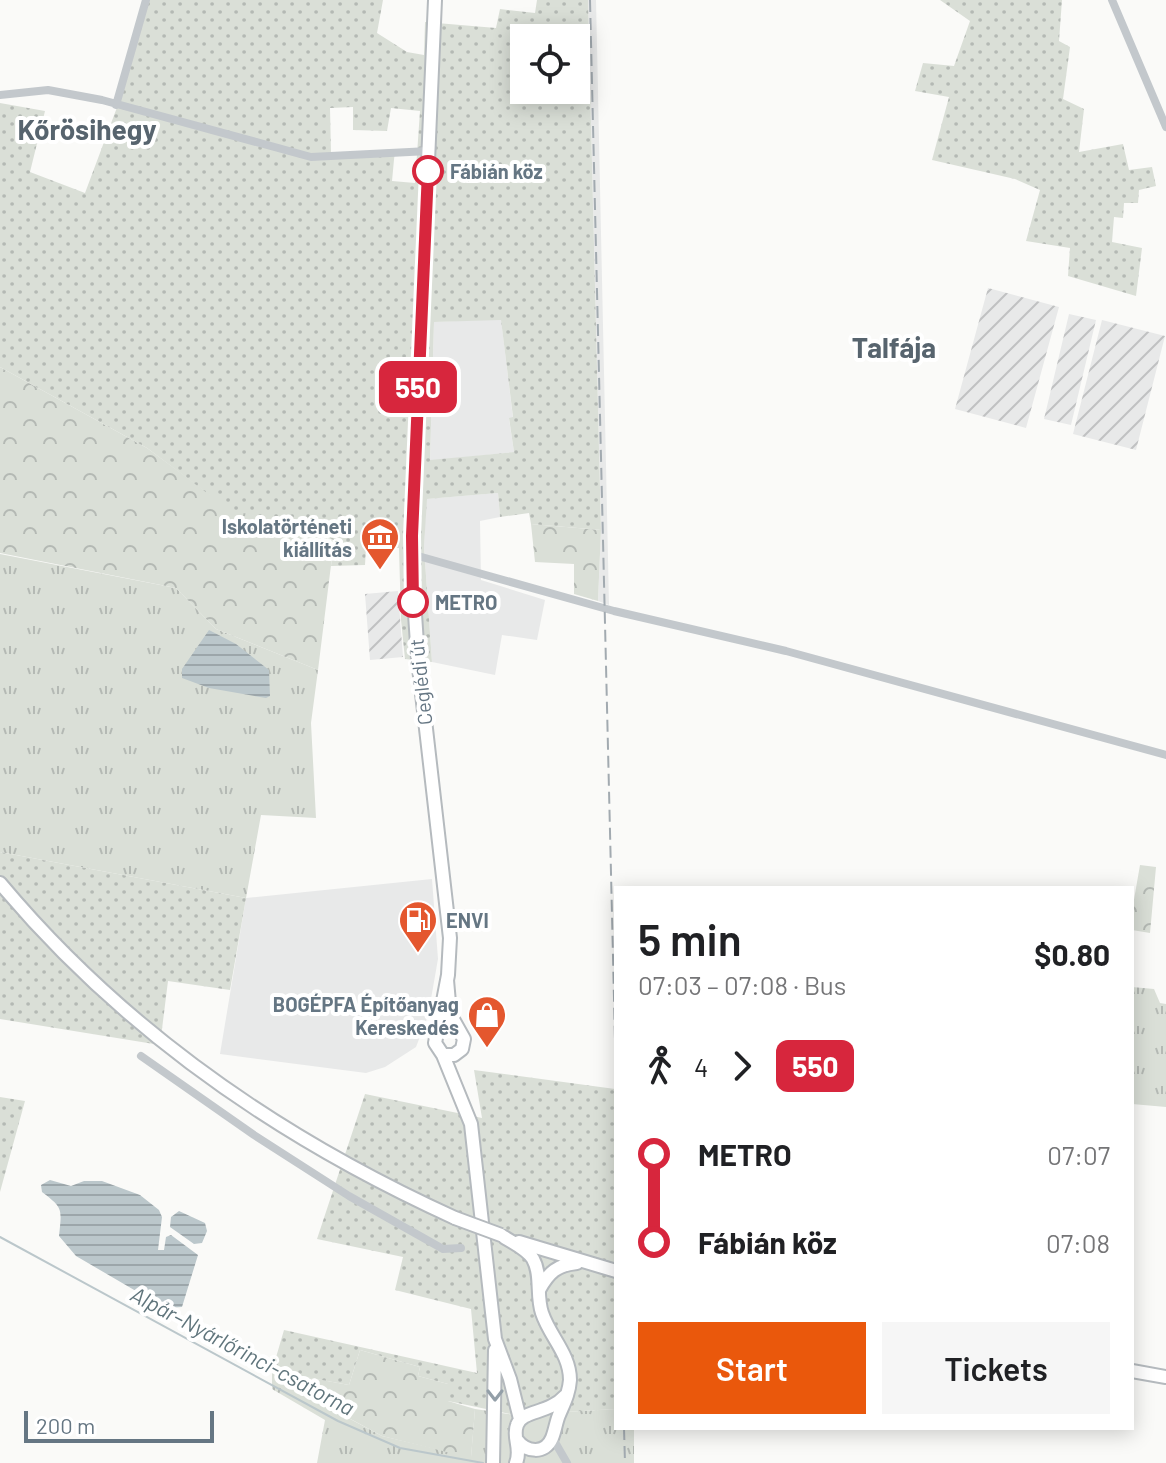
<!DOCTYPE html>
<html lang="en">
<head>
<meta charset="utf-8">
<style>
	:root { --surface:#fff; --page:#f6f6f6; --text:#202124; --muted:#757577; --accent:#ea580c }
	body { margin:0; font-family:Barlow,sans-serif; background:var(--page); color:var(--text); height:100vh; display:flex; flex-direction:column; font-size:30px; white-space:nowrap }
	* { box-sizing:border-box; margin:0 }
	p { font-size:26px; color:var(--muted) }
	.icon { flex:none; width:44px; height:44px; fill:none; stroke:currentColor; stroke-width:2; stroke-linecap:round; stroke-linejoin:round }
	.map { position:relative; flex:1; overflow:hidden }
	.side { position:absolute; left:614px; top:886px; width:520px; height:544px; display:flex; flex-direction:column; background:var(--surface); border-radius:0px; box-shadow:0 4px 20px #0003 }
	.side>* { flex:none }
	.badge { padding:0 16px; border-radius:12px; font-size:28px; line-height:52px }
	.fabs { position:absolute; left:510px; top:24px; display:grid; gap:16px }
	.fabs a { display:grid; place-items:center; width:80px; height:80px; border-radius:0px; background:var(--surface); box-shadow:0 4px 20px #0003; font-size:40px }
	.scale { position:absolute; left:24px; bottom:20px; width:190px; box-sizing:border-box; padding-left:8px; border:4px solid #657683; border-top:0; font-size:22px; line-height:28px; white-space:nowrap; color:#657683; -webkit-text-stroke:6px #fff; paint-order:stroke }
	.map>.badge { position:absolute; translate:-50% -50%; box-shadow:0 0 0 4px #fff }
	.legs { display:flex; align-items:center; gap:12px; height:88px; padding:0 24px; font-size:26px }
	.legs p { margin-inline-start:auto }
	.summary { display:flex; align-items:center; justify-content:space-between; height:136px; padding:0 24px }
	h1 { font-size:44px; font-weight:600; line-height:60px }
	.primary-button { display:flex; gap:16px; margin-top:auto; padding:16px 24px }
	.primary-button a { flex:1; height:92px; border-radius:0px; background:var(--accent); color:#fff; font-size:32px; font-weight:600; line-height:92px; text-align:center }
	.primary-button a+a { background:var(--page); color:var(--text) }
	ul { padding:0 24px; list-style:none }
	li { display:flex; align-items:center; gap:28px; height:88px; font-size:30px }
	li i { display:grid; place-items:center; width:12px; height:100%; margin:0 10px; background:currentColor }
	li i::after { content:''; width:20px; height:20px; margin:-10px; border:6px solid; border-radius:50%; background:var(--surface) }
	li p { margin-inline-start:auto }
	li:first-child i { background:linear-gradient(#0000 50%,currentColor 0) }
	li:last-child i { background:linear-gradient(currentColor 50%,#0000 0) }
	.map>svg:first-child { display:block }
	.built { fill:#e8e9e9 }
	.industrial { fill:url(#industrial-furrows) }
	.grass { fill:url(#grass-tufts) }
	.forest { fill:url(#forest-crowns) }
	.garden { fill:url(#garden-dots); fill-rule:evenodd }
	.water { fill:url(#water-rules) }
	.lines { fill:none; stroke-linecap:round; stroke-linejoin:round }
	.stream { stroke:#bbc7cb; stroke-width:2 }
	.primary-casing { stroke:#b5babe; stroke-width:16 }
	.street { stroke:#c3c8cc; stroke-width:8 }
	.primary { stroke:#fff; stroke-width:12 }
	.rail { stroke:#a2aab0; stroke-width:2; stroke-dasharray:12 6; stroke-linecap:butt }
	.primary-bridge-casing { stroke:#b5babe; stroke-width:16; stroke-linecap:butt }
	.primary-bridge { stroke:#fff; stroke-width:12 }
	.oneway { stroke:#939fa8 }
	.line-1-casing { stroke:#fff; stroke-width:18 }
	.line-1 { stroke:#d7263d; stroke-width:12 }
	.stop-1-dot { fill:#fff; stroke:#d7263d; stroke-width:4 }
	.labels { text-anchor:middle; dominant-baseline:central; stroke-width:8; stroke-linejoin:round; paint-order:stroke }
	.stop-label { font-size:20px; font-weight:bold; fill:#657683; stroke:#fff; text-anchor:start }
	.poi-label { font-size:20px; font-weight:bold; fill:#657683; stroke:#fff; text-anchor:end }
	.street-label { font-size:20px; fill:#657683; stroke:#fff }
	.water-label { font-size:22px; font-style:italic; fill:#60757c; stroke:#fff }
	.district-label { font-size:28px; font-weight:bold; fill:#57646e; stroke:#fff }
</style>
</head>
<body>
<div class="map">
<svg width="1166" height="1463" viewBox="0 0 1166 1463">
	<defs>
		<pattern id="industrial-furrows" width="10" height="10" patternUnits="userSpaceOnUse" patternTransform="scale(2)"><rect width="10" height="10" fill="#e8e9e9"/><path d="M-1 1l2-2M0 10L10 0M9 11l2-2" fill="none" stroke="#c0c1c2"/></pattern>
		<pattern id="grass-tufts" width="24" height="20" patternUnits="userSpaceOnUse" patternTransform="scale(2)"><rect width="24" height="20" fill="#dadfd7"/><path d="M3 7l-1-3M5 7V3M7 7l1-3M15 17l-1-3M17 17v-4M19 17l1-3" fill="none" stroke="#b4b9b4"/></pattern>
		<pattern id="forest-crowns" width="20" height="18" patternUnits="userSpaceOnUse" patternTransform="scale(2)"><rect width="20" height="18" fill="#dadfd7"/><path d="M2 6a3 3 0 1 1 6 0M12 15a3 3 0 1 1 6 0" fill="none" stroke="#b4b9b4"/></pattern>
		<pattern id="garden-dots" width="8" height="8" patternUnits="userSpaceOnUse" patternTransform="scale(2)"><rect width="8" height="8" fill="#dadfd7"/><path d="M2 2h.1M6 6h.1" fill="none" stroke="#b4b9b4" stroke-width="1.8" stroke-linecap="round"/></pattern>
		<pattern id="water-rules" width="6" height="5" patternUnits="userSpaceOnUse" patternTransform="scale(2)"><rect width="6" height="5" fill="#bbc7cb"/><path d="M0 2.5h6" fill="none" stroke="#9ca6aa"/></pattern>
	</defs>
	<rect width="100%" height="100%" fill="#fafaf8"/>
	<path class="built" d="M 588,0 L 596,0 L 609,605 L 598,601 L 601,530 Z
		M 501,319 L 513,418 L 509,419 L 514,452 L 430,461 L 434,322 Z
		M 498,493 L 500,517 L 480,521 L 481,580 L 545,600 L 537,640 L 502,635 L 495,675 L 432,662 L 424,547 L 426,499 Z
		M 432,879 L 438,959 L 428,1016 L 416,1047 L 385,1067 L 366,1073 L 220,1054 L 246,898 Z"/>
	<path class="industrial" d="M 988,288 L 1059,307 L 1026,428 L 955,409 Z
		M 1069,314 L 1096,320 L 1071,425 L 1044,419 Z
		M 1102,320 L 1165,336 L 1136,450 L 1073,434 Z
		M 398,591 L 403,657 L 370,660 L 365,594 Z"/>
	<path class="grass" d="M 0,554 L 176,588 L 216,629 L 318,670 L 311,723 L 316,818 L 261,815 L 246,898 L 0,852 Z
		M 1132,987 L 1154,989 L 1160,1003 L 1166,1004 L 1166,1107 L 1132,1104 Z
		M 272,1371 L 278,1372 L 283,1383 L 382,1436 L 471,1457 L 475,1409 L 515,1415 L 616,1409 L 616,1428 L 634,1428 L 634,1463 L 317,1463 L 325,1420 L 272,1389 Z"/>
	<path class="forest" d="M 0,367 L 147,448 L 227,507 L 334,541 L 318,670 L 216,629 L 176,588 L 0,553 Z
		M 531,524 L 601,530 L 598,601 L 574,594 L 574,564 L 535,562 Z
		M 1140,865 L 1156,867 L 1150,933 L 1132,930 L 1132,911 Z
		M 360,1350 L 420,1367 L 418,1376 L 448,1384 L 448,1401 L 475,1409 L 471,1458 L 382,1436 L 282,1382 L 278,1372 L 349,1385 Z"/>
	<path class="garden" d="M 145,0 L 383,0 L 377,33 L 407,52 L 424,55 L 425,22 L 496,28 L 500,9 L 535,13 L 537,0 L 588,0 L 601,530 L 531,524 L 529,513 L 500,517 L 498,493 L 427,499 L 424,547 L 432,662 L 405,659 L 401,620 L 399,548 L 366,548 L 365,565 L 331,566 L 334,540 L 227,508 L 147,448 L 0,367 L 0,103 L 45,111 L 30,172 L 85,193 L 119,102 ZM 524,38 L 576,38 L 576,90 L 524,90 ZM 353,107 L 353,130 L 387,131 L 391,108 L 420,111 L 415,183 L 392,181 L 395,149 L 331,154 L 330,108 ZM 501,320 L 513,417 L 509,418 L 514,452 L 430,460 L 434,322 Z
		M 940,0 L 1062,0 L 1059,41 L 1070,47 L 1063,99 L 1084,109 L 1079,152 L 1123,144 L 1129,170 L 1152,167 L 1156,186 L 1139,190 L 1138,203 L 1124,203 L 1123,218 L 1114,217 L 1112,242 L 1142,248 L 1136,296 L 1068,276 L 1070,248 L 1026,241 L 1040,190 L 1015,179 L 932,160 L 949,97 L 915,91 L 923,63 L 954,66 L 970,21 Z
		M 0,852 L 246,898 L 230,990 L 168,981 L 160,1045 L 0,1019 Z
		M 474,1070 L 615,1089 L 616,1409 L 515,1415 L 448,1401 L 448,1384 L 418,1376 L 420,1367 L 360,1350 L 349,1385 L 272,1371 L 284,1330 L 477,1373 L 471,1309 L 395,1290 L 403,1257 L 317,1239 L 365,1094 L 482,1118 Z
		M 0,1097 L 25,1101 L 0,1192 Z"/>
	<path class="water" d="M 209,630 L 236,644 L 269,670 L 270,696 L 266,698 L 209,688 L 182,678 L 182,669 Z
		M 50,1180 L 71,1186 L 84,1181 L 102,1181 L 140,1195 L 159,1210 L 162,1217 L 158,1250 L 164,1250 L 166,1237 L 171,1235 L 198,1255 L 182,1307 L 165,1308 L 76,1256 L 59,1236 C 62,1208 63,1208 42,1192 L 41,1185 Z
		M 179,1211 L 205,1223 L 207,1231 L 202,1243 L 194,1244 L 170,1227 L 171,1217 Z"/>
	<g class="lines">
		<path class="stream" d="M 0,1237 L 338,1421 L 400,1448 L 483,1463"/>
		<defs>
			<path id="primary" d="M 435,0 L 411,554 L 418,659 L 450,938 L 448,975 L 435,1043 L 443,1055 L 454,1055 L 462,1049 L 464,1039 L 450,1014 L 447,980
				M 0,883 C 123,1030 281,1139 455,1218
				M 443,1055 L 471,1124 L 495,1339 L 510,1379 L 520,1419
				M 504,1237 C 513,1243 527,1249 533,1259 C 542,1275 536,1296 542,1313 C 550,1337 570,1354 570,1380 C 569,1394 564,1403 559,1415 C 556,1422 555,1431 552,1438 C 545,1455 526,1452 517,1440
				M 519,1242 L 616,1271
				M 539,1290 C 549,1272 557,1265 577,1263
				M 1132,1371 L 1166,1377
				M 493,1463 L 495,1350
				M 516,1463 C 522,1448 512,1438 517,1425 C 522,1410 549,1414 565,1396"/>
		</defs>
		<use href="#primary" class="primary-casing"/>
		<path class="street" d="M 1112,0 L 1166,127
			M 0,95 L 48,90 L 102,100 L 311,157 L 429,151
			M 116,105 L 146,0
			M 411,554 L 614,611 L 786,651 L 1166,755
			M 141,1056 L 254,1135 L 349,1196 L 443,1249 L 461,1248
			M 552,1437 L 567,1463"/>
		<use href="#primary" class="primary"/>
		<path class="rail" d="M 590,0 L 616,1081
			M 624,1428 L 625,1463"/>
		<defs>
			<path id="primary-bridge" d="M 455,1218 L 501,1235"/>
		</defs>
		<use href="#primary-bridge" class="primary-bridge-casing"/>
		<use href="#primary-bridge" class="primary-bridge"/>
	</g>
	<defs><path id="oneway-chevron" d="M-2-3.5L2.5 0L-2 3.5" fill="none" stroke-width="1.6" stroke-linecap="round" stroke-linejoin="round" transform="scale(2)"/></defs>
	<use class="oneway" href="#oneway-chevron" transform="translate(495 1395) rotate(90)"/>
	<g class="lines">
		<defs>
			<path id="line-1" d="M 413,602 L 412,536 L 428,171"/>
		</defs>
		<use href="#line-1" class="line-1-casing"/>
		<use href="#line-1" class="line-1"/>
	</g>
	<defs>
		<symbol id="museum-pin" viewBox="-11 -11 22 30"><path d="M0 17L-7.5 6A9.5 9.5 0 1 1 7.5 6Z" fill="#e4572e" stroke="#fff"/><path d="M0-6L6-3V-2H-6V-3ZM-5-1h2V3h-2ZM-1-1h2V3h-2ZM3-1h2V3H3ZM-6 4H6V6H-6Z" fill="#fff"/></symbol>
		<symbol id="fuel-pin" viewBox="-11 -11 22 30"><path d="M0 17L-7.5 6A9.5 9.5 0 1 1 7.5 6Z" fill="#e4572e" stroke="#fff"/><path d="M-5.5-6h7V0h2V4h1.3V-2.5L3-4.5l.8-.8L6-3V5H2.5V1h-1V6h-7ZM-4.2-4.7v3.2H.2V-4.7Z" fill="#fff"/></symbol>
		<symbol id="shop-pin" viewBox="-11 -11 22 30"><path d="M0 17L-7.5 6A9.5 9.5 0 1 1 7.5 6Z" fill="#e4572e" stroke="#fff"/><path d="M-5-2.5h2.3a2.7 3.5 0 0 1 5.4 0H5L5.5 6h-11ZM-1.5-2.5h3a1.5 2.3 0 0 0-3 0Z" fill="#fff"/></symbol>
	</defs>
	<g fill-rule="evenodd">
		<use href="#museum-pin" x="358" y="515" width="44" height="60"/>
		<use href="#fuel-pin" x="396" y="898" width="44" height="60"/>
		<use href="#shop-pin" x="465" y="993" width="44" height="60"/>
	</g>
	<g class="stop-1-dot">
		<circle cx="428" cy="171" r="14"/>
		<circle cx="413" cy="602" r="14"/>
	</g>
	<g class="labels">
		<g class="stop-label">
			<text x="450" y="171">Fábián köz</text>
			<text x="435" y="602">METRO</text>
		</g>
		<g class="poi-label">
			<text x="352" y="526">Iskolatörténeti<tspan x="352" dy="23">kiállítás</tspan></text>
			<text x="446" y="920" text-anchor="start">ENVI</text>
			<text x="459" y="1004">BOGÉPFA Építőanyag<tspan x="459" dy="23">Kereskedés</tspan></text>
		</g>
		<g class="street-label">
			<text transform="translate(420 682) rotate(-96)">Ceglédi út</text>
		</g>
		<g class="water-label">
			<text transform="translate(243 1350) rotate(28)">Alpár–Nyárlőrinci-csatorna</text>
		</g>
		<g class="district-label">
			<text x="87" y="129">Kőrösihegy</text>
			<text x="894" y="347">Talfája</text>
		</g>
	</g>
</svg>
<div class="fabs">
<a><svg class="icon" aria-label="locate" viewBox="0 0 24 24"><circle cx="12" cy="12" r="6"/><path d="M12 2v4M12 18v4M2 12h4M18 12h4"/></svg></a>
</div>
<div class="scale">200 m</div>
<b class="badge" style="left:418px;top:387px;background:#d7263d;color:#fff">550</b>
<section class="side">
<div class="summary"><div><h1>5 min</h1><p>07:03 – 07:08 · Bus</p></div><b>$0.80</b></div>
<div class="legs"><svg class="icon" aria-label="walk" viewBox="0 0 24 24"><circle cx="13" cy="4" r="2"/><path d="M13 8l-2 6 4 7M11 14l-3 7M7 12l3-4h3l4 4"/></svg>4<svg class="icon" aria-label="forward" viewBox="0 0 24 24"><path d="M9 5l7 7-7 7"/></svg><b class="badge" style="background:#d7263d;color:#fff">550</b></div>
<ul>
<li><i style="color:#d7263d"></i><b>METRO</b><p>07:07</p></li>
<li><i style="color:#d7263d"></i><b>Fábián köz</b><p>07:08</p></li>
</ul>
<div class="primary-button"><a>Start</a><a>Tickets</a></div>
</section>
</div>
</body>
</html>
